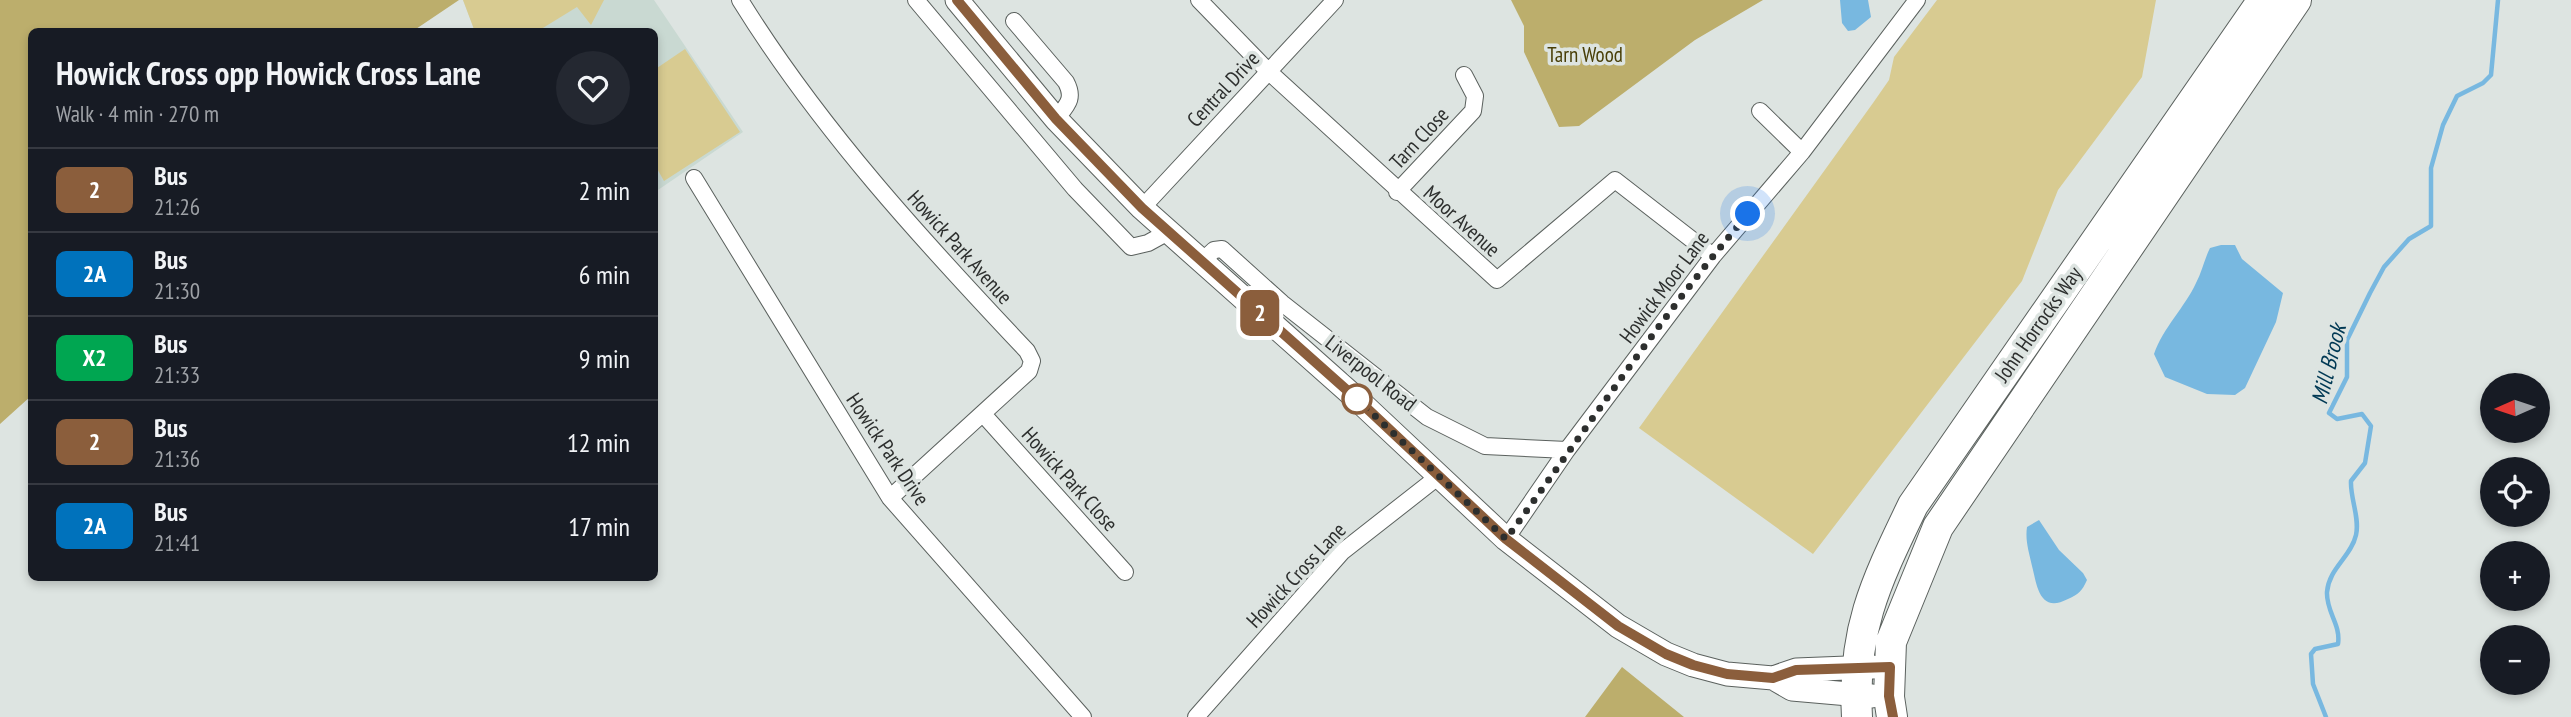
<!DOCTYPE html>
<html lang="en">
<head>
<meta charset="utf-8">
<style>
	:root { --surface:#171b24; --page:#242831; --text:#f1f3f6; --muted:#9ea1a6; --line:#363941 }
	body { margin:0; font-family:"PT Sans Narrow",sans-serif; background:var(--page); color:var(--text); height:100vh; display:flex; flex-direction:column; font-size:26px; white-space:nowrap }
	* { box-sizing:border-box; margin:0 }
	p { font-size:23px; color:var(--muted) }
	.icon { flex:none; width:38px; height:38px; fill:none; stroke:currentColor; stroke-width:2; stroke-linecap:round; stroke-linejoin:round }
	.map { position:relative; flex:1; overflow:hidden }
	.side { position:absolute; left:28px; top:28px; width:630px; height:553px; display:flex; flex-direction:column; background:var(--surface); border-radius:10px; box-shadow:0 4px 10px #0003 }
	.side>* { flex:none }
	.badge { padding:0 14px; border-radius:10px; font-size:24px; line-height:46px }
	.needle { width:46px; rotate:267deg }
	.buttons { position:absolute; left:2480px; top:373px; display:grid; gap:14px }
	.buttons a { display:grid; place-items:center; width:70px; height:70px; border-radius:50%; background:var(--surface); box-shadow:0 4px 10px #0003; font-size:35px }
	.you { position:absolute; width:35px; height:35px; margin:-18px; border:5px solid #fff; border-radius:50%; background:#1a73e8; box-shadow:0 0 0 10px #1a73e833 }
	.map>.badge { position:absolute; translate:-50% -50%; box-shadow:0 0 0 4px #fff }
	.round { display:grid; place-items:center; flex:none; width:74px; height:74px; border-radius:37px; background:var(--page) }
	.overview { display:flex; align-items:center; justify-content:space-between; height:119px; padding:0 28px }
	h1 { font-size:33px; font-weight:700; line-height:52px }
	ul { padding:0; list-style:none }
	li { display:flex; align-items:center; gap:21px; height:84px; padding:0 28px; border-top:2px solid var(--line) }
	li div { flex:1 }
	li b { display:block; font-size:26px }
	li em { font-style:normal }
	li .badge { min-width:77px; font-weight:700; text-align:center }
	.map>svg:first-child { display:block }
	.built { fill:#c9d9d2 }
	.green { fill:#d8cb91 }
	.forest { fill:#bcae6c }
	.water { fill:#78b8e0 }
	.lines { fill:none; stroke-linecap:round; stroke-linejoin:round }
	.stream { stroke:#78b8e0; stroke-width:4.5 }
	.street-casing { stroke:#5b615e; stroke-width:18 }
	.secondary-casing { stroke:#5b615e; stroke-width:25 }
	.highway-casing { stroke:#5b615e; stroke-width:32 }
	.street { stroke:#fff; stroke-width:16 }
	.secondary { stroke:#fff; stroke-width:23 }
	.highway { stroke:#fff; stroke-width:30 }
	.line-casing { stroke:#fff; stroke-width:16 }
	.line { stroke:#8b5e3c; stroke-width:10 }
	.walk { stroke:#2d2f2e; stroke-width:7; stroke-dasharray:0 12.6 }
	.stop-dot { fill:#fff; stroke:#8b5e3c; stroke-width:3.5 }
	.labels { text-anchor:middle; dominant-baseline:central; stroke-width:7; stroke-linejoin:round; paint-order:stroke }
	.park-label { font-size:21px; fill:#483e07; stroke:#dde4e1 }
	.street-label { font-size:21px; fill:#2d2f2e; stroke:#dde4e1 }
	.water-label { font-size:23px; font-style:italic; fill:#013954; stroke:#dde4e1 }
</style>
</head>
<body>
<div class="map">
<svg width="2571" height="717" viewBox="0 0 2571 717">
	<rect width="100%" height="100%" fill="#dde4e1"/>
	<path class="built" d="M 463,0 L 654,0 L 743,132 L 655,192 L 654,32 L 475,31 Z"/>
	<path class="green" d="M 463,0 L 604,0 L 591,25 L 577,7 L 538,31 L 475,32 Z
		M 1937,0 L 2156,0 L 2142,77 L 2058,190 L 2022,281 L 1813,554 L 1639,428 L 1873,103 L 1889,80 L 1894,57 Z
		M 685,49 L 740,132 L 664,181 L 655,165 L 655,65 L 657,68 Z"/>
	<path class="forest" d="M 0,0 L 459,0 L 413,31 L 32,32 L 31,396 L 0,424 Z
		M 1511,0 L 1763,0 L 1695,40 L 1579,126 L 1559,127 L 1524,52 L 1524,26 Z
		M 1622,667 L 1684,717 L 1585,717 Z"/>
	<path class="water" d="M 1840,0 L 1868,0 L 1871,17 L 1855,30 L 1848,31 L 1842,23 Z
		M 2221,245 L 2235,245 L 2242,259 L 2283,293 L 2276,322 L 2245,388 L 2235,395 L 2207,394 L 2165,377 L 2154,354 C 2163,328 2185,307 2196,283 C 2202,272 2204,260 2210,248 Z
		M 2039,520 L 2059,550 L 2083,573 L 2087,580 C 2082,591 2079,594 2068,599 C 2039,614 2037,585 2032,566 C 2029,552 2025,541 2027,527 Z"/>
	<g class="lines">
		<path class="stream" d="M 2326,717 L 2313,684 L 2311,654 L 2315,649 L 2338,644 C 2341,624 2326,612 2327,592 C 2329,568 2351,557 2356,535 C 2360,518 2350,498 2351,481 L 2365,463 L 2371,426 L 2362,414 L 2337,419 L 2329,413 L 2347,377 L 2347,340 L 2370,293 L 2384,267 L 2409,239 L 2431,226 L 2431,168 L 2443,125 L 2457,96 L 2483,83 L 2491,75 L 2498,0"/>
		<defs>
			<path id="street" d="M 740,0 C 820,129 923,241 1027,351 L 1032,361 L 1029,371 L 890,498
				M 916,0 L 1075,189 L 1131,247 L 1148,243 L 1168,232
				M 1199,0 L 1268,71 L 1497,280 L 1615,180 L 1713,256
				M 1014,21 L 1066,82 C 1075,99 1067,105 1056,119
				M 1760,111 L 1802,152
				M 694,178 L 890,498 L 1083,717
				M 1397,192 L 1473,111 L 1475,96 L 1464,75
				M 1142,208 L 1335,0
				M 1201,262 L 1214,250 L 1222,249 L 1282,303 L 1427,417 L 1485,446 L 1567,450
				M 983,414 L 1125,572
				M 1506,539 L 1567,450 L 1713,256 L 1802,152 L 1917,0
				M 1196,717 L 1342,552 L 1439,476"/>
			<path id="secondary" d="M 957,0 L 1056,119 L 1142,208 L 1358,400 L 1506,539 L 1618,626 L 1666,654 L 1693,665 L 1727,674 L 1773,678 L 1796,670 L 1873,667
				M 1773,678 L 1792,689 L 1872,696"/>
			<path id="highway" d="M 1857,717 C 1852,629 1876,582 1913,505 L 2263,0
				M 1892,717 L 1889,697 L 1891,642 L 1938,527 L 2296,0"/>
		</defs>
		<use href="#street" class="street-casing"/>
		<use href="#secondary" class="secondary-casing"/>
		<use href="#highway" class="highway-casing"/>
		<use href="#street" class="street"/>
		<use href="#secondary" class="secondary"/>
		<use href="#highway" class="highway"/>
	</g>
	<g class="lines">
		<defs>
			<path id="line" d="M 957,0 L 1056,119 L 1142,208 L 1358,400 L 1506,539 L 1618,626 L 1666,654 L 1693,665 L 1727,674 L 1773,678 L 1796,670 L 1890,667 L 1889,696 L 1893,717"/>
		</defs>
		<use href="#line" class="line-casing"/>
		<use href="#line" class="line"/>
		<path class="walk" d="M 1357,399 L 1506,539 C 1586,430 1660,317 1748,214"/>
	</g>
	<circle class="stop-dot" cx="1357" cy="399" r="14"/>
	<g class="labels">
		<g class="park-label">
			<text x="1585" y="54">Tarn Wood</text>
		</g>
		<g class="street-label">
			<text transform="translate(1223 89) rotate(-47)">Central Drive</text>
			<text transform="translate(1419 138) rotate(-47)">Tarn Close</text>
			<text transform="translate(1462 221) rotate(42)">Moor Avenue</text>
			<text transform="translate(960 247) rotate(48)">Howick Park Avenue</text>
			<text transform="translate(1664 287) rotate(-53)">Howick Moor Lane</text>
			<text transform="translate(2038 324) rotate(-55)">John Horrocks Way</text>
			<text transform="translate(1371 373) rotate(38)">Liverpool Road</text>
			<text transform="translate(888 449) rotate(56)">Howick Park Drive</text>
			<text transform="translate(1070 479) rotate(48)">Howick Park Close</text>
			<text transform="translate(1296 575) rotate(-47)">Howick Cross Lane</text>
		</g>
		<g class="water-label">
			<text transform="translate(2328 364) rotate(-76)">Mill Brook</text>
		</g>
	</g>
</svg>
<div class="buttons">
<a><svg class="needle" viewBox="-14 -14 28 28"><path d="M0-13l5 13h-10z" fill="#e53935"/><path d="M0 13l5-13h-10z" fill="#9ea1a6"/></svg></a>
<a><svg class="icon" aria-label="locate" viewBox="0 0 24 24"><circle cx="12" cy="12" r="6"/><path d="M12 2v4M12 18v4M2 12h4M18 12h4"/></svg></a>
<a>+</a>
<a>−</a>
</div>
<div class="you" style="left:1748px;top:214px"></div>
<b class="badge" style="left:1260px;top:313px;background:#8b5e3c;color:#fff">2</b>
<section class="side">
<div class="overview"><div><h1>Howick Cross opp Howick Cross Lane</h1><p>Walk · 4 min · 270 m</p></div><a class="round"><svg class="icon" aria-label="heart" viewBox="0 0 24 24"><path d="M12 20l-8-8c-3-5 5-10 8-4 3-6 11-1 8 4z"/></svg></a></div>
<ul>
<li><span class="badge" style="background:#8b5e3c;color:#fff">2</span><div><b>Bus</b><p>21:26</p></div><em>2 min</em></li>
<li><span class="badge" style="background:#0072bc;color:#fff">2A</span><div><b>Bus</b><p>21:30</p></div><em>6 min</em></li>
<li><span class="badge" style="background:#00a651;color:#fff">X2</span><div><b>Bus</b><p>21:33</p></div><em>9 min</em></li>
<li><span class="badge" style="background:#8b5e3c;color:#fff">2</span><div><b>Bus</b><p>21:36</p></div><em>12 min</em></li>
<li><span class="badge" style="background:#0072bc;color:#fff">2A</span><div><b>Bus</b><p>21:41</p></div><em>17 min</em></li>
</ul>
</section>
</div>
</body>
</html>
